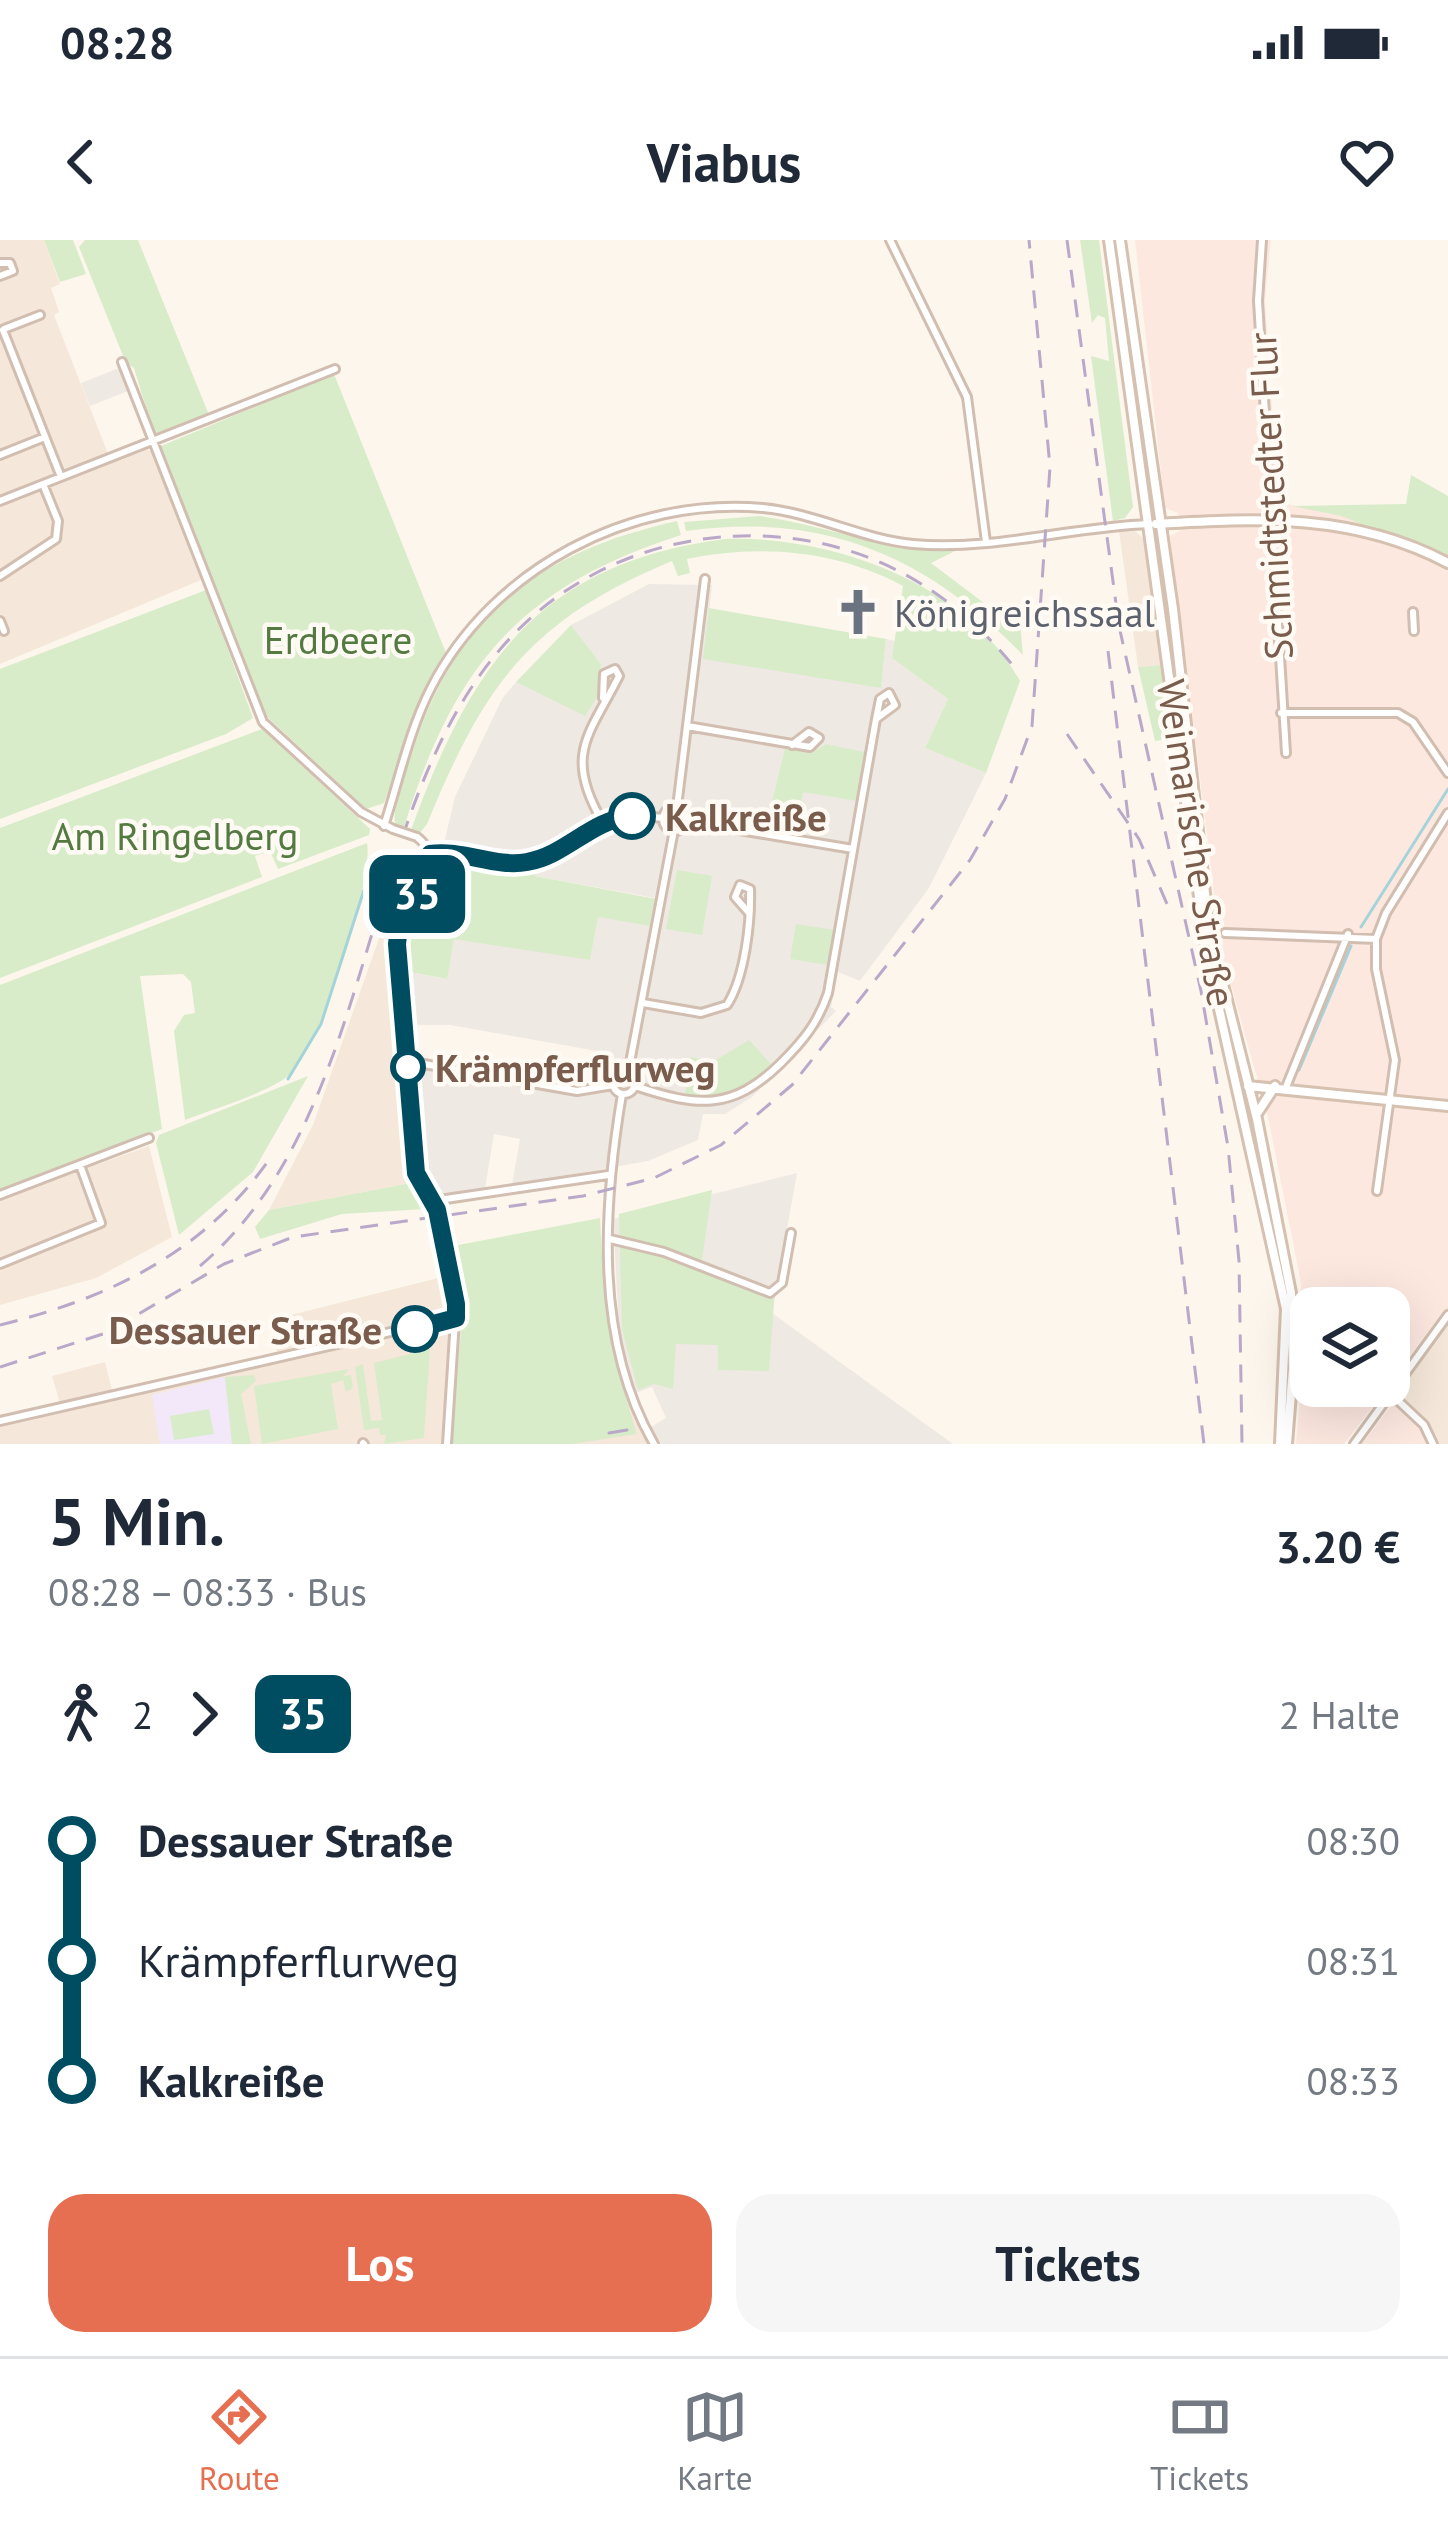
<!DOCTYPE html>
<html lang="de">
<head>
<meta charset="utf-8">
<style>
	:root { --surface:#fff; --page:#f6f6f7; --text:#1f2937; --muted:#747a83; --line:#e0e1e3; --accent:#e76f51 }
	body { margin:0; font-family:"PT Sans",sans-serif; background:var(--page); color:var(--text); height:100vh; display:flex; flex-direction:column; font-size:45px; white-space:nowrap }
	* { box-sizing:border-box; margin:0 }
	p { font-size:39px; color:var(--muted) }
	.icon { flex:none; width:66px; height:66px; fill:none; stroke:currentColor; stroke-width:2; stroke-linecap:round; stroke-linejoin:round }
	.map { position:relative; height:1204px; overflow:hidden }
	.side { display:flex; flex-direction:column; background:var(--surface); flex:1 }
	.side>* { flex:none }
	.badge { padding:0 24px; border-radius:18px; font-size:42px; line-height:78px }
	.controls { position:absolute; left:1290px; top:1047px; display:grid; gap:24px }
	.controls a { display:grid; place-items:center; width:120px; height:120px; border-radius:24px; background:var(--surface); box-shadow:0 12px 48px #0002; font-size:60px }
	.map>.badge { position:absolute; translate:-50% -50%; box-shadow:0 0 0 6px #fff }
	.legs { display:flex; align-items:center; gap:18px; height:132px; padding:0 48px; font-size:39px }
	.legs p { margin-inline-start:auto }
	.overview { display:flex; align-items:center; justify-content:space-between; height:204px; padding:0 48px }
	h1 { font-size:66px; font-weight:700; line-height:90px }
	.primary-button { display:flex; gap:24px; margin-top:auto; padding:24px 48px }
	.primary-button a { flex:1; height:138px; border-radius:36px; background:var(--accent); color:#fff; font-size:48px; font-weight:700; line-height:138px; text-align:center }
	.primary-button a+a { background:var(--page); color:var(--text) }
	ul { padding:0 48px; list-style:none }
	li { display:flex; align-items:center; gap:42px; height:120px; font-size:45px }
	li i { display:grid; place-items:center; width:18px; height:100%; margin:0 15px; background:currentColor }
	li i::after { content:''; width:30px; height:30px; margin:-15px; border:9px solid; border-radius:50%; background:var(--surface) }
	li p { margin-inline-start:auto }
	li:first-child i { background:linear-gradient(#0000 50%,currentColor 0) }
	li:last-child i { background:linear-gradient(currentColor 50%,#0000 0) }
	.status { display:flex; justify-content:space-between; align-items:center; height:84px; padding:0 60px; background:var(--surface); direction:ltr }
	.status svg { height:33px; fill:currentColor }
	header { display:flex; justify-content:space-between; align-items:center; height:156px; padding:0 48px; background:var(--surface); font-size:54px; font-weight:700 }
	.tab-bar { display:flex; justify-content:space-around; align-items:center; height:168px; border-top:3px solid var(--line); background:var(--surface); font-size:33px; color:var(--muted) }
	.tab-bar a { display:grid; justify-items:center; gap:6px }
	.tab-bar .on { color:var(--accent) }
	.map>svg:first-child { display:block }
	.residential { fill:#f5e8da }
	.commercial { fill:#fde8e0 }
	.industrial { fill:#efe9e4 }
	.education { fill:#f3e8fa }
	.green { fill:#d8ecc9 }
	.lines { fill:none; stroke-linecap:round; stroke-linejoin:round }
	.stream { stroke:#a5d3da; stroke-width:3 }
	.street-casing { stroke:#d1beb0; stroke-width:12 }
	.secondary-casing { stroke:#d6c0b0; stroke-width:14 }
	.street { stroke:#fff; stroke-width:6 }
	.secondary { stroke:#fff; stroke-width:8 }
	.tram { stroke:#b9a8c9; stroke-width:3 }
	.rail { stroke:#b9a8c9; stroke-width:3; stroke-dasharray:18 12; stroke-linecap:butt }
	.street-bridge-casing { stroke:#d1beb0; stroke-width:12; stroke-linecap:butt }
	.street-bridge { stroke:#fff; stroke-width:6 }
	.line-1-casing { stroke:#fff; stroke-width:27 }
	.line-1 { stroke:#004c61; stroke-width:18 }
	.stop-1-dot { fill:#fff; stroke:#004c61; stroke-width:6 }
	.labels { text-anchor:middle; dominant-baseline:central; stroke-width:9; stroke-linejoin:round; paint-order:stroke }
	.street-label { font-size:39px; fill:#7a5c4d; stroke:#fffaf3 }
	.worship-label { font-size:39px; fill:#5b616d; stroke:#fffaf3; text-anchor:start }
	.park-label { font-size:39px; fill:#537a41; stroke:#fffaf3 }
	.stop-label { font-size:39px; font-weight:bold; fill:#7a5c4d; stroke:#fffaf3; text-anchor:start }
</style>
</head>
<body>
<div class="status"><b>08:28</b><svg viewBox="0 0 49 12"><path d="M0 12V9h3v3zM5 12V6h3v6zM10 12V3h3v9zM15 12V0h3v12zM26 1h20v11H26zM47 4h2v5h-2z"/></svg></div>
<header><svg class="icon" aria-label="back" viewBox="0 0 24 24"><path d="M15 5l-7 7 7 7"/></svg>Viabus<svg class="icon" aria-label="heart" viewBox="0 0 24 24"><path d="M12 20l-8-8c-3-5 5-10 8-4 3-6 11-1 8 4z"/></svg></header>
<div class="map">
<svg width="1448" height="1204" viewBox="0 0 1448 1204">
	<rect width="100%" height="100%" fill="#fdf6ec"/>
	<path class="residential" d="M 0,0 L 44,0 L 60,44 L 51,48 L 59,72 L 54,75 L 110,219 L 145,208 L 151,211 L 201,340 L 0,424 Z
		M 1134,290 L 1145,300 L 1161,425 L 1138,427 L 1119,291 Z
		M 382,690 L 389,693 L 411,943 L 269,970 L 313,885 Z
		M 149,906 L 172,997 L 96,1038 L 0,1065 L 0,959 Z
		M 550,1022 L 606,1029 L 616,1123 L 650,1204 L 0,1204 L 0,1184 L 62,1170 L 52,1136 L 105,1122 L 112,1150 L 277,1112 L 271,1080 L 470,1030 Z
		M 1448,1064 L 1448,1204 L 1435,1204 L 1414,1169 L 1387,1148 Z"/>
	<path class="commercial" d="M 1135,0 L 1271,0 L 1265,60 L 1278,262 L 1341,276 L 1448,319 L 1448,1064 L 1389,1144 L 1389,1068 L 1311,1068 L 1311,1146 L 1388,1146 L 1344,1204 L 1296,1204 L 1303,1124 L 1301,1043 L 1268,877 L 1221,709 L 1170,296 L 1181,290 L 1178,273 L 1165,268 Z
		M 1394,1162 L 1418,1182 L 1429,1204 L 1362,1204 Z"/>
	<path class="industrial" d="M 119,128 L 128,151 L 90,166 L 81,143 Z
		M 649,344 L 712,345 L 704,418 L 881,447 L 886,399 L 895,401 L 892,418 L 948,459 L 925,508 L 986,533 L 929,648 L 860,741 L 838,732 L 831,767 L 836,771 L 752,857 L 725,874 L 703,874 L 698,900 L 648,921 L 512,945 L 520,899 L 494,894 L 485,949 L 434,954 L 422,937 L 414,825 L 565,853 L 567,846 L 601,844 L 614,827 L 614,814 L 450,785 L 412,785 L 405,731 L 446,739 L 454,698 L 590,719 L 598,677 L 655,658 L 535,636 L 535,629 L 506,632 L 440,620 L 455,557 L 502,459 L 516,442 L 585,475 L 599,455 L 601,424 L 571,385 Z
		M 797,933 L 772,1073 L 953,1204 L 658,1204 L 649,1188 L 666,1178 L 652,1147 L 633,1154 L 620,1107 L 613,979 Z"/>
	<path class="education" d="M 225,1137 L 232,1204 L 160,1204 L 152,1155 Z"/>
	<path class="green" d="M 44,0 L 73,0 L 86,34 L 60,42 Z
		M 85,0 L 138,0 L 209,175 L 154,194 L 134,128 L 126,123 L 79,7 Z
		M 1080,0 L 1099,0 L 1133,267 L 1125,278 L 1113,281 L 1091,116 L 1109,121 L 1105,78 L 1098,75 L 1092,83 Z
		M 334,134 L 446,413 L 426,449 L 384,563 L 366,569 L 264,474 L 161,206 Z
		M 1411,235 L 1448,256 L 1448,319 L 1341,276 L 1292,266 L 1406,264 Z
		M 759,276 C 827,285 888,313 957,310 L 931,323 L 1009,382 L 1020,383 L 1023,415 C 928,317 824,271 686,291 L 684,282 Z
		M 677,281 L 681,295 C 519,347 454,426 404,587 L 395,585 C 392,560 407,529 415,504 C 460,371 543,311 677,281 Z
		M 725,299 C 831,295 967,343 1020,441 L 986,533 L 925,508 L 948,459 L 892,418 L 903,346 C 836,310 760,304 687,319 L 690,333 L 678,336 L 672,321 C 529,381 485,443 427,584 L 420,593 L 411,590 C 471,424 539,323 725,299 Z
		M 206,350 L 253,478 L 226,494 L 0,579 L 0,429 Z
		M 709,368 L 886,399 L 881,448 L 703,419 Z
		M 571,385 L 601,424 L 599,455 L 585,476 L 516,442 Z
		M 1161,425 L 1170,499 L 1155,501 L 1138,427 Z
		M 262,489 L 370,589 L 369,595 L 278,629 L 270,611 L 255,616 L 262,637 L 0,738 L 0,588 Z
		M 826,504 L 864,512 L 857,561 L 803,552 L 795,595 L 765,590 L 785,509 L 812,513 Z
		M 367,603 C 374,640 319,814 287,837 C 257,857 219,867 185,880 L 174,791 L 184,775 L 195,773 L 191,742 L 183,734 L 140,736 L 162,889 L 0,952 L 0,745 Z
		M 440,620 L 506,632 L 536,629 L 535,636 L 656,659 L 651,686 L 598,677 L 590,720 L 454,699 L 447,739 L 405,731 L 405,689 Z
		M 677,630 L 712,636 L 702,695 L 666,689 Z
		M 796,684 L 835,690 L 828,725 L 790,719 Z
		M 749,800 L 772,825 C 745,851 723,859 685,854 L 691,817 L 714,821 Z
		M 308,836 L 253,932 L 179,995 L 156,903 L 159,895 Z
		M 411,943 L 425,969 L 342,974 L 260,999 L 255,987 L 269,970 Z
		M 712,950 L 702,1020 L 775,1049 L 769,1131 L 718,1130 L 718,1105 L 676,1104 L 673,1149 L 654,1144 L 638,1150 L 622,1089 L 619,974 Z
		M 600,978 C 603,1055 613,1121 637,1194 L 572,1204 L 451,1204 L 463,1071 L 453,1006 Z
		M 430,1109 L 424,1198 L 384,1204 L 386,1195 L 380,1195 L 379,1188 L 364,1190 L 355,1127 L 363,1124 L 371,1181 L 382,1180 L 374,1123 Z
		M 349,1129 L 343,1136 L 351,1135 L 353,1148 L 346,1152 L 343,1140 L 331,1144 L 338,1189 L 262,1204 L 254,1146 Z
		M 254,1135 L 256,1141 L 241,1154 L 251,1204 L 232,1204 L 225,1137 Z
		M 209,1169 L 214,1194 L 174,1200 L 170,1176 Z"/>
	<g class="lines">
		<path class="stream" d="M 1361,687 L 1448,549
			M 1299,830 L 1351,706
			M 288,839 L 321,784 L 364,650"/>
		<defs>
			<path id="street" d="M 890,0 L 967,157 L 986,302
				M 1262,0 L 1258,61 L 1286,513
				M 0,23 L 10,23 L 13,31 L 0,36
				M 4,89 L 40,75
				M 3,90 L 61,237
				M 122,122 L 263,482 L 361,572 L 393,589
				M 0,215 L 45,197
				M 0,261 L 335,129
				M 0,336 L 56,299 L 58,281 L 43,244
				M 1413,372 L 1414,391
				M 0,381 L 4,391
				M 1281,473 L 1398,473 L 1413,482 L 1448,533
				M 687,486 L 810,507 L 819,498 L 809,492 L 792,505
				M 677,567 L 705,339
				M663 579a12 12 0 1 1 24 0a12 12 0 1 1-24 0Z
				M 602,581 C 563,514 590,494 619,436 L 615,429 L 604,434 L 603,458
				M 686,581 L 853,609
				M 384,586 C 399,540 409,491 431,448 C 492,329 630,256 763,268 C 815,273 862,299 913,304 C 992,311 1070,287 1149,284
				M 417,597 C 454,625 398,670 397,703 L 416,933 L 437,970 L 456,1064 L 447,1204
				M 430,614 C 461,609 492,626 524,622 C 584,614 581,569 663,578
				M 1225,693 L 1376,699
				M 643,763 L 701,773 L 727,765 C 745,737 751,682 750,649 L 740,645 L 735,657 L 749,673
				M 407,821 L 577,851 L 613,845
				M613 843a11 11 0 1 1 22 0a11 11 0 1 1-22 0Z
				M 628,833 L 674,590
				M 635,846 C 698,867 732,871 781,823 C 803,801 818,783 828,753 L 876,479 L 895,465 L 889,453 L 880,459 L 876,479
				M 1286,847 L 1348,694
				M 622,854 C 603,968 594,1100 654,1204
				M 1377,951 L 1395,820 L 1376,729 L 1376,699 L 1386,673 L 1448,573
				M 0,955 L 149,898
				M 432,961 L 608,935
				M 610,999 L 664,1012 L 770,1053 L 782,1043 L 791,993
				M 0,1024 L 101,983 L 80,925
				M 1391,1154 L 1424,1185 L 1433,1204
				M 0,1181 L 456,1077
				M 363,1203 L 364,1204
				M 1354,1204 L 1448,1075"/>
			<path id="secondary" d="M 1109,0 L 1207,715 L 1286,1069 L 1280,1204
				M 1120,0 L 1173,369 L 1209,689 L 1257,879 L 1291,1053 L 1293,1128 L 1287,1204
				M 1156,284 C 1259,278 1354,273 1448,323
				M 1248,846 L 1448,866
				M 1258,872 L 1275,846"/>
		</defs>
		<use href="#street" class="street-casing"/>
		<use href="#secondary" class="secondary-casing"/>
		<use href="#street" class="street"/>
		<use href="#secondary" class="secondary"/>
		<path class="tram" d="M 609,1193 L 627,1190"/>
		<path class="rail" d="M 1067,0 L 1119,386 L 1201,751 L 1228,907 L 1239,1021 L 1242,1204
			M 1108,411 L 1204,1204
			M 1067,494 L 1139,599 L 1167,664
			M 200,1026 C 410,848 342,465 596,333 C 648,306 705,294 763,296 C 868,300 955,351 1018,432
			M 0,1085 C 110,1058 205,1012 271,917
			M 0,1127 L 106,1093 L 224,1024 L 293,997 L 583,956 L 654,938 L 721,905 L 792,845 L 970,620 L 1005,559 L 1032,486 L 1050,227 L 1029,0"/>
		<defs>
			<path id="street-bridge" d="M 393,589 L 417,597"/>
		</defs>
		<use href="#street-bridge" class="street-bridge-casing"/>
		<use href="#street-bridge" class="street-bridge"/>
	</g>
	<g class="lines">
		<defs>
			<path id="line-1" d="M 415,1089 L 456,1078 L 456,1064 L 437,970 L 416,933 L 397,704 L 399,687 L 430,626 L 430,614 C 462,609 495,628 527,622 C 567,615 590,580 632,576"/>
		</defs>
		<use href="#line-1" class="line-1-casing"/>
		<use href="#line-1" class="line-1"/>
	</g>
	<defs>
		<symbol id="church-bare" viewBox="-9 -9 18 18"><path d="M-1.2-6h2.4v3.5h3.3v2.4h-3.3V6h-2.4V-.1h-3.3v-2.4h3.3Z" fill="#6b7280" stroke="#fffaf3" stroke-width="2.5" paint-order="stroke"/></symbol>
	</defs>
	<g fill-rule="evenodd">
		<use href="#church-bare" x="825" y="339" width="66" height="66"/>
	</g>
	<g class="stop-1-dot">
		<circle cx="632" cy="576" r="21"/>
		<circle cx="408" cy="827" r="15"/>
		<circle cx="415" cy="1089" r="21"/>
	</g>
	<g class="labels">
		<g class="street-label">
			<text transform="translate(1270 256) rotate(-93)">Schmidtstedter Flur</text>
			<text transform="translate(1197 603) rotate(81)">Weimarische Straße</text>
		</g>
		<g class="worship-label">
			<text x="894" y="372">Königreichssaal</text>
		</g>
		<g class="park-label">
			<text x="338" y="399">Erdbeere</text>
			<text x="175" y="595">Am Ringelberg</text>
		</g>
		<g class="stop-label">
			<text x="665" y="576">Kalkreiße</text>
			<text x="435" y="827">Krämpferflurweg</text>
			<text x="382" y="1089" text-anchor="end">Dessauer Straße</text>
		</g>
	</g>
</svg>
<div class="controls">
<a><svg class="icon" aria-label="layers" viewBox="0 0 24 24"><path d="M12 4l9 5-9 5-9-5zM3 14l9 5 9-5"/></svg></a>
</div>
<b class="badge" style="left:417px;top:654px;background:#004c61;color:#fff">35</b>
</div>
<section class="side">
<div class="overview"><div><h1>5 Min.</h1><p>08:28 – 08:33 · Bus</p></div><b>3.20 €</b></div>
<div class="legs"><svg class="icon" aria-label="walk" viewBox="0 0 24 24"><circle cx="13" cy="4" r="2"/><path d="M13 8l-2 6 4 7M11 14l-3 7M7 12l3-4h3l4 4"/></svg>2<svg class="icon" aria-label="forward" viewBox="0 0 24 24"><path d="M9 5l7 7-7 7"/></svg><b class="badge" style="background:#004c61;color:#fff">35</b><p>2 Halte</p></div>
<ul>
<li><i style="color:#004c61"></i><b>Dessauer Straße</b><p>08:30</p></li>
<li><i style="color:#004c61"></i><span>Krämpferflurweg</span><p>08:31</p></li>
<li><i style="color:#004c61"></i><b>Kalkreiße</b><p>08:33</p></li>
</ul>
<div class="primary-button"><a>Los</a><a>Tickets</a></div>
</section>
<nav class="tab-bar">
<a class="on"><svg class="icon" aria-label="directions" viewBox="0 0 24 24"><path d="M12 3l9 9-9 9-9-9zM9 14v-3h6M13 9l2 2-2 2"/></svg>Route</a>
<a><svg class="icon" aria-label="map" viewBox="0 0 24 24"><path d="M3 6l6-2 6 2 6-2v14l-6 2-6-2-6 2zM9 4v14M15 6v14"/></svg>Karte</a>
<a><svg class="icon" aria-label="tickets" viewBox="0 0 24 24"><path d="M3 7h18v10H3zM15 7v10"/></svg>Tickets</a>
</nav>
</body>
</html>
